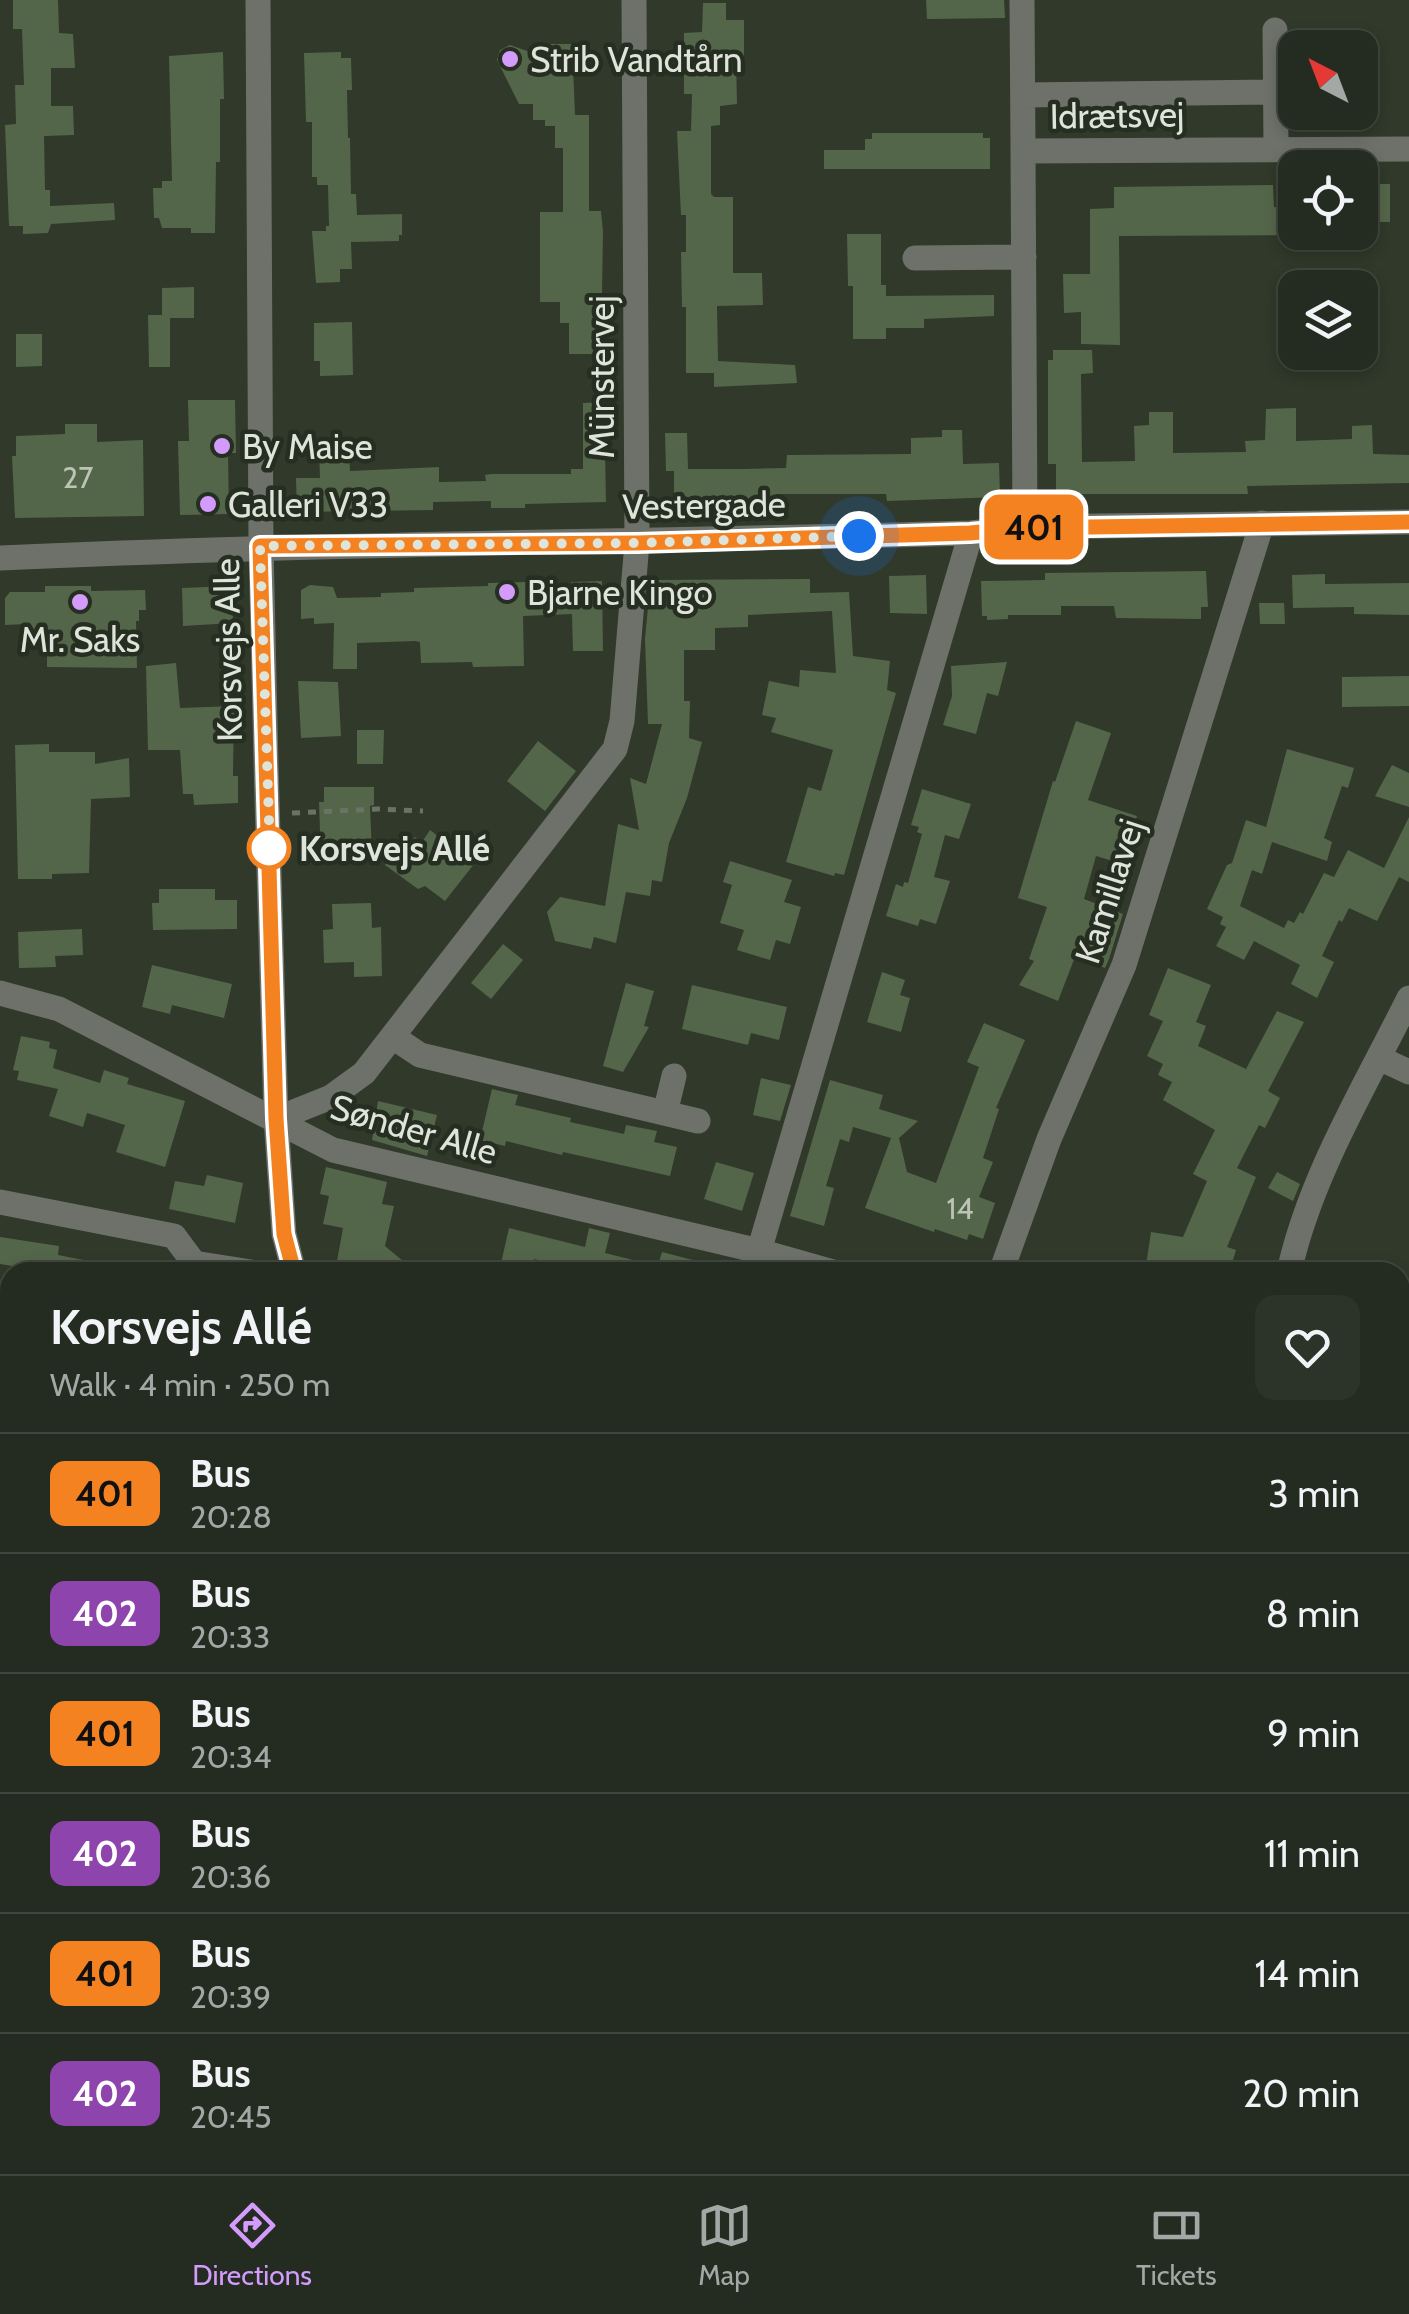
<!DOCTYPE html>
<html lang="en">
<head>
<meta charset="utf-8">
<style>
	:root { --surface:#242b20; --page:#2c3329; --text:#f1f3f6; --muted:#a3a7a5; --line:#41473e; --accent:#d39cfc }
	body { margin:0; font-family:Cabin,sans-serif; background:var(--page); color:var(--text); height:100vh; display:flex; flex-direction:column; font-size:38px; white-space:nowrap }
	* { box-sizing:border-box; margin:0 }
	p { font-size:32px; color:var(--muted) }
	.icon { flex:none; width:55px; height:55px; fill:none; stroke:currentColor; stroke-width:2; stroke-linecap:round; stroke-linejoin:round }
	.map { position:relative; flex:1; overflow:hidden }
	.details { position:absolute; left:0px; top:1262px; width:1410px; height:912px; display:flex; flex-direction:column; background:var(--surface); border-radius:30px 30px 0 0; box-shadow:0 5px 15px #0003,0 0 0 2px var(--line) }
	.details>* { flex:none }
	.badge { padding:0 20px; border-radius:15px; font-size:35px; line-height:65px }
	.needle { width:65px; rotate:318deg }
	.buttons { position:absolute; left:1278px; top:30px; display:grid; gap:20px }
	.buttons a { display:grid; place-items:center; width:100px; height:100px; border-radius:20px; background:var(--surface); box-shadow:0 5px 15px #0003,0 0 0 2px var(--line); font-size:50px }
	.you { position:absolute; width:50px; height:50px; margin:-25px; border:8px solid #fff; border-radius:50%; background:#1a73e8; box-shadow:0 0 0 15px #1a73e833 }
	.map>.badge { position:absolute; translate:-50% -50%; box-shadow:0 0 0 5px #fff }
	.round { display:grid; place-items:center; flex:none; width:105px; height:105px; border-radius:20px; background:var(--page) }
	.head { display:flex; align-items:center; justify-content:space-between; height:170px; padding:0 50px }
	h1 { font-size:48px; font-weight:800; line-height:75px }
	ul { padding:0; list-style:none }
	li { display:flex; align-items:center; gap:30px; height:120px; padding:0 50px; border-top:2px solid var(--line) }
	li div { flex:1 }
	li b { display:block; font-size:38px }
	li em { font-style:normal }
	li .badge { min-width:110px; font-weight:700; text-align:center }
	.dock { display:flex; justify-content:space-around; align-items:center; height:140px; border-top:2px solid var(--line); background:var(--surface); font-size:28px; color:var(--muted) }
	.dock a { display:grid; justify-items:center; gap:5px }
	.dock .active { color:var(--accent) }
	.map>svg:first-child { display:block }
	.water { fill:#22142c }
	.building { fill:#546649 }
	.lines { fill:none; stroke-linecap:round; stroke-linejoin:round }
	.path { stroke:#6b7365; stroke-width:5; stroke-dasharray:8 8; stroke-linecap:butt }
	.minor { stroke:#6d716a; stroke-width:25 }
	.line-casing { stroke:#fff; stroke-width:22 }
	.line { stroke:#f58220; stroke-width:15 }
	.walk { stroke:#dee4da; stroke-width:10; stroke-dasharray:0 18 }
	.poi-dot { fill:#d39cfc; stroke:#262e21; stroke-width:4 }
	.stop-dot { fill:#fff; stroke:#f58220; stroke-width:5 }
	.labels { text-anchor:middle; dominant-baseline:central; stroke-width:9; stroke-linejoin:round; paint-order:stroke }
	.number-label { font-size:30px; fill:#bcc4b6 }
	.poi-label { font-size:35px; fill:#dee4da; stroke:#262e21; text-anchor:start }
	.street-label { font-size:35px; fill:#dee4da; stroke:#262e21 }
	.stop-label { font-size:35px; font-weight:bold; fill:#dee4da; stroke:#262e21; text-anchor:start }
</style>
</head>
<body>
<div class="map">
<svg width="1409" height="2174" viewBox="0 0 1409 2174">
	<rect width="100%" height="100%" fill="#30392a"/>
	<path class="water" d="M 0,1360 L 10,1362 L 10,1442 L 0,1495 Z
		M 0,1547 L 10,1547 L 10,2165 L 1400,2165 L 1400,1692 L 1409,1693 L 1409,2174 L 0,2174 Z"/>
	<path class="building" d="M 13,0 L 58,0 L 59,33 L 73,34 L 75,68 L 51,68 L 51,106 L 73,106 L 74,135 L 44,136 L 45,190 L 50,190 L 50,206 L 114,203 L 115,220 L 51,224 L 48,233 L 23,234 L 23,226 L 9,226 L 5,125 L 16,124 L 15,85 L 24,85 L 22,29 L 13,29 Z
		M 926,0 L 1004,0 L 1005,18 L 927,19 Z
		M 703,3 L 726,3 L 726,20 L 744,20 L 744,59 L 736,59 L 737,104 L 720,106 L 720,125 L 711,126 L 711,194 L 714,197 L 733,197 L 733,273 L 762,273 L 763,305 L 717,306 L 718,361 L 795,365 L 797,383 L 714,387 L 714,373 L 686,373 L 686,307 L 682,307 L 681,252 L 686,252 L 686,215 L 681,215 L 677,131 L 691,131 L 692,94 L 684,94 L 684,33 L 702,32 Z
		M 547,44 L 572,44 L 575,115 L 589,115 L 589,211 L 601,211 L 603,232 L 601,354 L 569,354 L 569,323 L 560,323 L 560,302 L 540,302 L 540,212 L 563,212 L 563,148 L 555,148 L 555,126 L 545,126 L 545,120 L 533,120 L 533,104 L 519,104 L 497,60 L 500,50 L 510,45 L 547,58 Z
		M 223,52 L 224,99 L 220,99 L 220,162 L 216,162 L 215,233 L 191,233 L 191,228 L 162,228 L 159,218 L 154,218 L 153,188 L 162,188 L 162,181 L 172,181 L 169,56 Z
		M 341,52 L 341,58 L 351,58 L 352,90 L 347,90 L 348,138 L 350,138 L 351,194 L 356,194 L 357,215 L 402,214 L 402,235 L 399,235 L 399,241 L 351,242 L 352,269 L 340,269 L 340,282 L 316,283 L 312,231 L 326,231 L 326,226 L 329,226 L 328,185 L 317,185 L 317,177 L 312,177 L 312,122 L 306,122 L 304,53 Z
		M 872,133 L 983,133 L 983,138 L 990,138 L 990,169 L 824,169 L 824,150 L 865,150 L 865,139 L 872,139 Z
		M 1361,184 L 1390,184 L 1390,222 L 1360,222 Z
		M 1273,185 L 1274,207 L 1295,208 L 1295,235 L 1119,236 L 1120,345 L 1081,344 L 1081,312 L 1064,313 L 1063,274 L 1090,274 L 1090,209 L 1114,208 L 1114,187 Z
		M 847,234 L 881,234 L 881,285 L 886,285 L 886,296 L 994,295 L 994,316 L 924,319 L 924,328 L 886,328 L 886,339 L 853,339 L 853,286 L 848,286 Z
		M 194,287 L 194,318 L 170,318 L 170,367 L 149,367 L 148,315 L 162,315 L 162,288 Z
		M 352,322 L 353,375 L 320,376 L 320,361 L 314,361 L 314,323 Z
		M 16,334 L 42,334 L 42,366 L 16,367 Z
		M 1053,350 L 1092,350 L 1093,373 L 1081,374 L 1082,462 L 1135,461 L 1134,426 L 1149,425 L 1149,412 L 1173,412 L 1173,453 L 1246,452 L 1245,441 L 1265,440 L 1266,409 L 1296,408 L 1296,441 L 1352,439 L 1352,426 L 1372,425 L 1373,454 L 1409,455 L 1409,483 L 1247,486 L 1248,494 L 1056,494 L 1056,464 L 1048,464 L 1048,360 L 1053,360 Z
		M 188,400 L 235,400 L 236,453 L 228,453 L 229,514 L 180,515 L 178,441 L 189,441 Z
		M 604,402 L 606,502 L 525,504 L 525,508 L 491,508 L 491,501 L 433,502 L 433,510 L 297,512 L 296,478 L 320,478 L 319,449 L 349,448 L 350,471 L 439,467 L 439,482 L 486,481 L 485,475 L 491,474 L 571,474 L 571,469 L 583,469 L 583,403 Z
		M 65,424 L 97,424 L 97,442 L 143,440 L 144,516 L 15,518 L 12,456 L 16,456 L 16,436 L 65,434 Z
		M 942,430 L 962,430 L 963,464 L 999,463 L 1000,497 L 887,501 L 886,494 L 776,494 L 776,503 L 674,502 L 674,471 L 666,471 L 665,433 L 687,433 L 688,469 L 743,469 L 786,468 L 787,455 L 911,454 L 911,438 L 942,437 Z
		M 1206,571 L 1208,607 L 1201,607 L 1201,619 L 1116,618 L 1114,606 L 1061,606 L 1061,615 L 1008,615 L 1008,619 L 987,620 L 987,616 L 982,616 L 981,581 L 1045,580 L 1045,573 Z
		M 1325,574 L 1325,584 L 1409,583 L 1409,615 L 1354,614 L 1354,607 L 1293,608 L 1292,575 Z
		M 926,575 L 927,614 L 890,613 L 889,576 Z
		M 810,579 L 810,593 L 849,592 L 853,656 L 890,661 L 887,690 L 896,693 L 844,875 L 835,873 L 834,876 L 786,862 L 808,787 L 821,791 L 833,750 L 771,732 L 776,718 L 762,715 L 769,681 L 799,687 L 800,670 L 836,673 L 832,611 L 748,615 L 748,627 L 715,628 L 715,650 L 684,650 L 684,701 L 690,701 L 689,738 L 702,742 L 687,798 L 669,843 L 662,882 L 652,880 L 650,896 L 626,892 L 616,943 L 594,937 L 591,949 L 555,941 L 547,912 L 560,897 L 605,906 L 618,824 L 639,830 L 630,778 L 646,784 L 662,724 L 648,724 L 645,639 L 650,586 L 656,580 Z
		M 602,581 L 603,651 L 573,651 L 572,614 L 523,616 L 524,666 L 473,667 L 472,662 L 421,663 L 420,642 L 415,641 L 357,643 L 357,669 L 333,669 L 334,623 L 314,624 L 314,618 L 301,619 L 301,590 L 310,585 L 333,587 L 337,598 L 381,597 L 381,593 L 414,592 L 414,588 L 488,586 L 488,583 L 526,582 L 526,593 L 572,591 L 571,582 Z
		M 45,586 L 91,586 L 91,591 L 145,590 L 146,610 L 139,610 L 139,621 L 136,621 L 137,668 L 47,667 L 47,631 L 33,630 L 27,624 L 5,625 L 5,598 L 10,592 L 45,592 Z
		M 232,586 L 233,623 L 183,626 L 182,588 Z
		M 1259,603 L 1284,603 L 1285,624 L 1260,624 Z
		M 1007,662 L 998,696 L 987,693 L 976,734 L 943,725 L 952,696 L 951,666 Z
		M 176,663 L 180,708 L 234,706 L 233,776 L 238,776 L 238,803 L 194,805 L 193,794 L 183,794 L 180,750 L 148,750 L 146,666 Z
		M 1409,676 L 1409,706 L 1342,707 L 1342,677 Z
		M 298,681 L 338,682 L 341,736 L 301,738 Z
		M 1076,721 L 1111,733 L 1088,800 L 1137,816 L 1123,864 L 1096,856 L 1084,899 L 1123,914 L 1109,959 L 1105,968 L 1075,957 L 1058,1001 L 1019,985 L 1034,961 L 1029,959 L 1047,907 L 1018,898 L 1053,781 L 1055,782 Z
		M 357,730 L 384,730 L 383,764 L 357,764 Z
		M 538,741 L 576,771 L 545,811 L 507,781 Z
		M 49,744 L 49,752 L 95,752 L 95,764 L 129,758 L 130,797 L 91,799 L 89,873 L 52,874 L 52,879 L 18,879 L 15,745 Z
		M 1287,749 L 1354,768 L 1348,788 L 1342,786 L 1324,838 L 1332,842 L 1327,861 L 1272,842 L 1262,874 L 1252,870 L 1240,906 L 1284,928 L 1288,920 L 1294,923 L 1300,912 L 1303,914 L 1324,873 L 1334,877 L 1348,850 L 1384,868 L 1409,817 L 1409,882 L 1399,877 L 1377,921 L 1349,908 L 1342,922 L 1339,920 L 1322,956 L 1334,962 L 1317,998 L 1291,984 L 1300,965 L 1254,941 L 1244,960 L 1216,946 L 1226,927 L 1220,924 L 1223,917 L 1207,909 L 1227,865 L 1232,863 L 1246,820 L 1266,827 Z
		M 1392,765 L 1409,773 L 1409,807 L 1375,796 Z
		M 324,787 L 374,787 L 374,805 L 370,806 L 372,855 L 353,840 L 353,863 L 333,863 L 333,859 L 321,860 L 319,802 L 324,802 Z
		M 922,789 L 971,804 L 959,839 L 945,835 L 934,877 L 950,881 L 936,924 L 920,919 L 918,926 L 886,916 L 896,884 L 903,887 L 904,882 L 908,883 L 922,834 L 917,832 L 919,827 L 911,825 Z
		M 430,830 L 474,864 L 445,901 L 425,886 L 418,889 L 385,865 L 400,846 L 405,850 L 415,837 L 422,842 Z
		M 730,861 L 792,880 L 784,902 L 801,907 L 790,944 L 776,940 L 770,960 L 737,950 L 744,930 L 720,923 L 732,885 L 723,882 Z
		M 159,889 L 215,889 L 215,900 L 237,900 L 237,929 L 153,930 L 152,903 L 159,903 Z
		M 371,903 L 372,928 L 381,927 L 382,976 L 354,977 L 354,962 L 324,963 L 323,930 L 333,929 L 332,904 Z
		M 82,929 L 83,955 L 55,956 L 56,967 L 19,968 L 18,932 Z
		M 503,944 L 523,960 L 491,999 L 471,983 Z
		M 152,965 L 232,984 L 224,1018 L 172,1005 L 170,1014 L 142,1007 Z
		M 1168,968 L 1211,985 L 1196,1022 L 1206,1026 L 1198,1046 L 1246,1069 L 1277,1011 L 1304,1022 L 1268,1091 L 1280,1098 L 1265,1128 L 1259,1125 L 1237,1168 L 1256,1177 L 1227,1247 L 1236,1250 L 1230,1270 L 1212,1265 L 1210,1272 L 1145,1272 L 1151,1232 L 1183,1237 L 1207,1181 L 1193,1174 L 1215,1130 L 1163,1100 L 1172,1082 L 1158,1075 L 1163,1064 L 1147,1056 L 1163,1021 L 1149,1015 Z
		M 882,972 L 905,980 L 900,995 L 910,998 L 901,1032 L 867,1022 Z
		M 626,983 L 654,991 L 644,1026 L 649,1027 L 623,1072 L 603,1066 Z
		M 692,985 L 787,1007 L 779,1040 L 751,1033 L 748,1045 L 682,1029 Z
		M 984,1023 L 1025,1040 L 996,1108 L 999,1109 L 983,1158 L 993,1162 L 979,1197 L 995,1203 L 983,1239 L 969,1234 L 967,1240 L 935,1229 L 934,1232 L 865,1208 L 891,1138 L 853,1127 L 849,1142 L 840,1139 L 826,1186 L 834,1188 L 824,1226 L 790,1216 L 830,1080 L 883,1095 L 879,1109 L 918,1121 L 899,1138 L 907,1172 L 936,1183 L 979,1067 L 967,1062 Z
		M 21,1036 L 50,1042 L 49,1048 L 57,1050 L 53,1068 L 100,1083 L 104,1070 L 129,1078 L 127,1084 L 185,1101 L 165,1167 L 116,1152 L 125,1125 L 87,1113 L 83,1127 L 49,1116 L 58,1089 L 17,1080 L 19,1071 L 13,1070 Z
		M 761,1078 L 791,1085 L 780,1121 L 753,1115 Z
		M 492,1089 L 518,1095 L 515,1105 L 571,1118 L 570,1122 L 624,1134 L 626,1125 L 657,1131 L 654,1142 L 677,1147 L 670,1176 L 563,1152 L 562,1155 L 506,1141 L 505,1146 L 480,1140 Z
		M 378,1101 L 437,1115 L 427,1156 L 372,1140 Z
		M 716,1162 L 754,1173 L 742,1211 L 704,1199 Z
		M 326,1167 L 387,1182 L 382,1204 L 394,1206 L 385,1246 L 416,1272 L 335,1272 L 343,1228 L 323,1224 L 329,1196 L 320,1194 Z
		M 1277,1172 L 1300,1184 L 1293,1201 L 1268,1188 Z
		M 207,1175 L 243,1183 L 235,1223 L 169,1209 L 175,1181 L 204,1186 Z
		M 509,1228 L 585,1247 L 589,1228 L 610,1233 L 605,1253 L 653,1265 L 652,1272 L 588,1272 L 534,1259 L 532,1272 L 499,1272 Z
		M 0,1237 L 59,1246 L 58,1255 L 99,1263 L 98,1272 L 49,1272 L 0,1264 Z
		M 662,1252 L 716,1266 L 715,1272 L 656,1272 Z"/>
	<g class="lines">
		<path class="path" d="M 292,813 L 378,809 L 423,811
			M 0,1353 L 10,1355
			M 10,1491 L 3,1525 L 10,1526"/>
		<path class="minor" d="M 258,0 L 261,546 L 266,763 L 276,1119 L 284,1234 L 294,1272
			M 1022,0 L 1023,151
			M 1275,30 L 1276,148
			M 1023,95 L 1275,92
			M 915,258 L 1024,257
			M 1025,527 L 1023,151 L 1409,149
			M 0,558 C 323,543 647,542 971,533 L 1025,527 L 1409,522
			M 0,993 L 59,1009 L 333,1150 L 759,1251 L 833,1272
			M 393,1037 L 420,1055 L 698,1121
			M 1379,1058 L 1409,1072
			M 665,1113 L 674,1076
			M 276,1119 L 331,1097 L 364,1073 L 615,749 L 622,721 L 637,543 L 634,0
			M 0,1202 L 174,1236 L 194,1263 L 192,1272
			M 759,1251 L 971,533
			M 194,1263 L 251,1272
			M 1001,1272 L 1049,1139 L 1124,965 L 1262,523
			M 1289,1272 C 1310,1176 1366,1085 1409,998
			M 1400,1379 L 1409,1380
			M 1400,1566 L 1409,1568
			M 1400,1664 L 1409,1665"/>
	</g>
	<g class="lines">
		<defs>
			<path id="line" d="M 294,1272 L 284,1234 L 276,1119 L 260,546 L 637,543 L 970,533 L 1025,528 L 1409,522"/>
		</defs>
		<use href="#line" class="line-casing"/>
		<use href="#line" class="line"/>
		<path class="walk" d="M 269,848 L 270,852 L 260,546 L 637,543 L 859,536"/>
	</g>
	<g class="poi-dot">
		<circle cx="510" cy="59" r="10"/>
		<circle cx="222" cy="446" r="10"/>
		<circle cx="208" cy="504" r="10"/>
		<circle cx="507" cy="592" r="10"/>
		<circle cx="80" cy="602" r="10"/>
	</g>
	<circle class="stop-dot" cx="269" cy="848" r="20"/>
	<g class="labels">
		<g class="number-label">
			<text x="78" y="477">27</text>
			<text x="960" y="1208">14</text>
		</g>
		<g class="poi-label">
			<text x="530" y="59">Strib Vandtårn</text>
			<text x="242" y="446">By Maise</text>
			<text x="228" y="504">Galleri V33</text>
			<text x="527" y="592">Bjarne Kingo</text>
			<text x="80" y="639" text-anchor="middle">Mr. Saks</text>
		</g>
		<g class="street-label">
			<text transform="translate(1117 115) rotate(-1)">Idrætsvej</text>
			<text transform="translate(601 377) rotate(-90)">Münstervej</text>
			<text transform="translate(704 505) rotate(-1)">Vestergade</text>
			<text transform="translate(228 650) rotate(-91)">Korsvejs Alle</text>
			<text transform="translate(1109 891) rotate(-72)">Kamillavej</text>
			<text transform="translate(414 1129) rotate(16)">Sønder Alle</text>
		</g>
		<g class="stop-label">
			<text x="299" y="848">Korsvejs Allé</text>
		</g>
	</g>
</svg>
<div class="buttons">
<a><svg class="needle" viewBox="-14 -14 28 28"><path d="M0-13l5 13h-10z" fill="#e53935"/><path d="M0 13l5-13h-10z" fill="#a3a7a5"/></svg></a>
<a><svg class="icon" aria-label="locate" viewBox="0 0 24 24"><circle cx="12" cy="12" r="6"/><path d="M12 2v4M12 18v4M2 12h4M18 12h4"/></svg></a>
<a><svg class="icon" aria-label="layers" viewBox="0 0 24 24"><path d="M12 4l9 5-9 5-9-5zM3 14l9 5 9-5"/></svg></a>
</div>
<div class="you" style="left:859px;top:536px"></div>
<b class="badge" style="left:1034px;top:527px;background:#f58220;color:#111">401</b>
<section class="details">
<div class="head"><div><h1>Korsvejs Allé</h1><p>Walk · 4 min · 250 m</p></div><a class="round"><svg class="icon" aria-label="heart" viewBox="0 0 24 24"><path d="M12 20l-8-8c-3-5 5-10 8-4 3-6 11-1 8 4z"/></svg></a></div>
<ul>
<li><span class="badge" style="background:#f58220;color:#111">401</span><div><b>Bus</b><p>20:28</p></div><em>3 min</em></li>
<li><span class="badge" style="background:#8e44ad;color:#fff">402</span><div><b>Bus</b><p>20:33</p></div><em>8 min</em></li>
<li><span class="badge" style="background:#f58220;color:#111">401</span><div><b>Bus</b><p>20:34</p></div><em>9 min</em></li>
<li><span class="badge" style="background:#8e44ad;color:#fff">402</span><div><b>Bus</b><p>20:36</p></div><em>11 min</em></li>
<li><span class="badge" style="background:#f58220;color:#111">401</span><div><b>Bus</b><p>20:39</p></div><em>14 min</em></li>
<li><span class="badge" style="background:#8e44ad;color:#fff">402</span><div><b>Bus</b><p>20:45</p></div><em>20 min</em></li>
</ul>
</section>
</div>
<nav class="dock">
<a class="active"><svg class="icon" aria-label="directions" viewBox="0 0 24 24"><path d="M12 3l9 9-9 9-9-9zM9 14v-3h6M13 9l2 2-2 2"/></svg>Directions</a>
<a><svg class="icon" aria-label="map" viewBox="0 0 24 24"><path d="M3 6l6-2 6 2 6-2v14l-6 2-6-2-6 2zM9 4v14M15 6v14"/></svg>Map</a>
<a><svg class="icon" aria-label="tickets" viewBox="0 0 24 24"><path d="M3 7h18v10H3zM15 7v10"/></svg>Tickets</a>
</nav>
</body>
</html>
